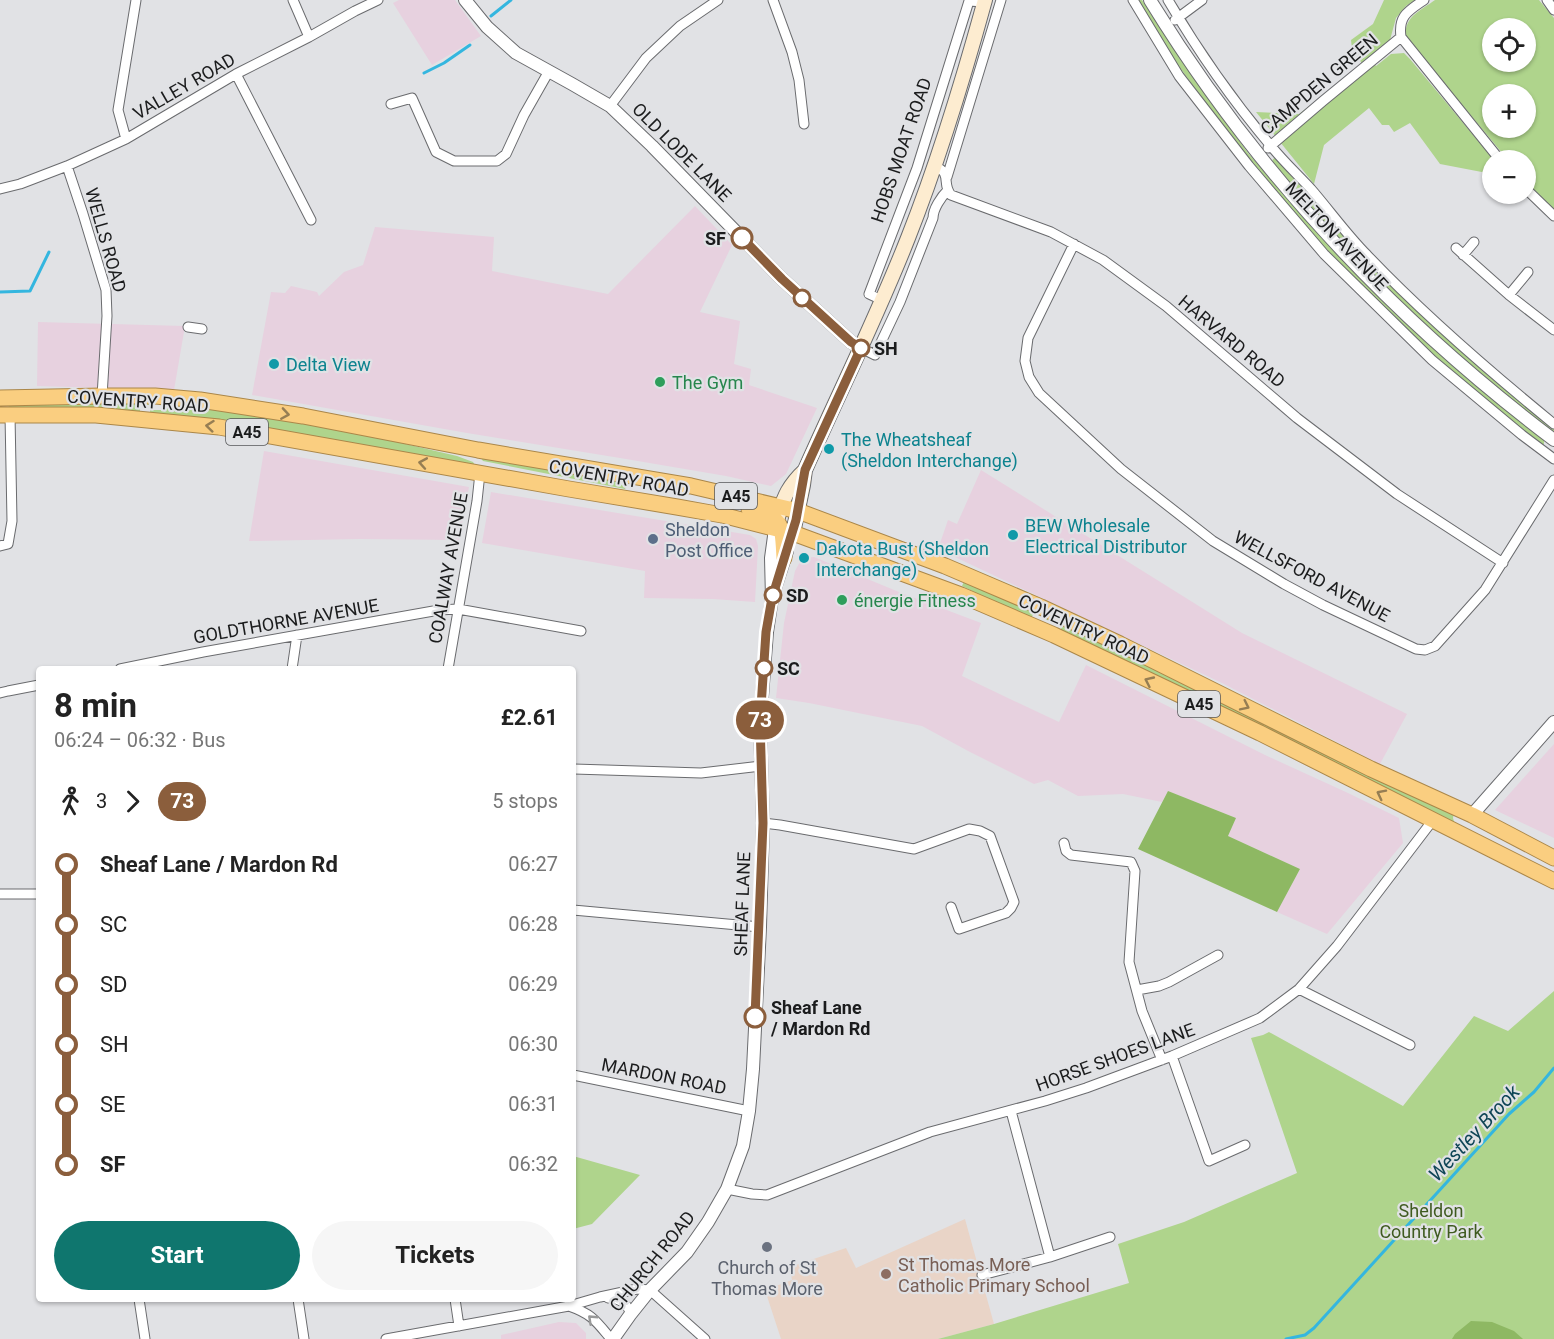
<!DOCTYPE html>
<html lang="en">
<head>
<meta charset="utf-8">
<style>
	:root { --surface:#fff; --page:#f6f6f6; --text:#222; --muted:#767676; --accent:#0f766e }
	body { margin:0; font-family:Roboto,sans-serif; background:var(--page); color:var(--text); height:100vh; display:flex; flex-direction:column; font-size:22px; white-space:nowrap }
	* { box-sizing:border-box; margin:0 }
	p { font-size:20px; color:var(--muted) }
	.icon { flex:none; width:33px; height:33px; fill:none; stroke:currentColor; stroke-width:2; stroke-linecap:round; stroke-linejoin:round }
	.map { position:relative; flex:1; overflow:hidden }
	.panel { position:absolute; left:36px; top:666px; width:540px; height:636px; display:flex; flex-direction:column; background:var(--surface); border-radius:6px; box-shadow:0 2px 4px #0004 }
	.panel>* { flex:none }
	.badge { padding:0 12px; border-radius:20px; font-size:21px; line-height:39px }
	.fabs { position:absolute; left:1482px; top:18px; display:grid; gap:12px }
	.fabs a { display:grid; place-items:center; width:54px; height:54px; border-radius:50%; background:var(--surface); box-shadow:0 2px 4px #0004; font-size:30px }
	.map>.badge { position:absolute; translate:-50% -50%; box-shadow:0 0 0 3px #fff }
	.legs { display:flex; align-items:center; gap:9px; height:66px; padding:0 18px; font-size:20px }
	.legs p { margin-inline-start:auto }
	.overview { display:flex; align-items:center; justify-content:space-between; height:102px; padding:0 18px }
	h1 { font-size:33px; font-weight:700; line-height:45px }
	.button { display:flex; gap:12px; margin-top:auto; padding:12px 18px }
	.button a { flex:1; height:69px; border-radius:36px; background:var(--accent); color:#fff; font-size:24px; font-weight:700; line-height:69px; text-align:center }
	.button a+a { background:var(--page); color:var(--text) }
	ul { padding:0 18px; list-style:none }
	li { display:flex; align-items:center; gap:21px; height:60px; font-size:22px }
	li i { display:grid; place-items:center; width:9px; height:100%; margin:0 8px; background:currentColor }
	li i::after { content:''; width:15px; height:15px; margin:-8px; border:4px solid; border-radius:50%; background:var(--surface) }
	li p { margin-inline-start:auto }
	li:first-child i { background:linear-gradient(#0000 50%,currentColor 0) }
	li:last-child i { background:linear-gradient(currentColor 50%,#0000 0) }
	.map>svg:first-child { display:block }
	.commercial { fill:#e7d1df }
	.education { fill:#e9d4c7 }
	.green { fill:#afd48c; fill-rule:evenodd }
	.forest { fill:#8eb863 }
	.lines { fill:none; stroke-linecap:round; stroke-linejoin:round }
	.stream { stroke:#34b6df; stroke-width:3 }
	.minor-casing { stroke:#6a6b6e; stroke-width:11 }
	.tertiary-casing { stroke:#6a6b6e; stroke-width:14 }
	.secondary-casing { stroke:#6a6b6e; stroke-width:16 }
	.trunk-casing { stroke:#ab8749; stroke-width:17 }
	.minor { stroke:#fff; stroke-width:9 }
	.tertiary { stroke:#fff; stroke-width:12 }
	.secondary { stroke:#fdecd0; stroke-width:14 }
	.trunk { stroke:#face80; stroke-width:15 }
	.oneway { stroke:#967e53 }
	.oneway2 { stroke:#989999 }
	.line-1-casing { stroke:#fff; stroke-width:14 }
	.line-1 { stroke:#8b5e3c; stroke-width:9 }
	.stop-1-dot { fill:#fff; stroke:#8b5e3c; stroke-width:3 }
	.culture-dot { fill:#0f9aa8; stroke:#e1e2e5; stroke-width:2 }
	.leisure-dot { fill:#2e9e5b; stroke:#e1e2e5; stroke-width:2 }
	.service-dot { fill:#5c6f8a; stroke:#e1e2e5; stroke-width:2 }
	.worship-dot { fill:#6b7280; stroke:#e1e2e5; stroke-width:2 }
	.education-dot { fill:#8d6e63; stroke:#e1e2e5; stroke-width:2 }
	.labels { text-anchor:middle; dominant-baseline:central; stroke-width:4.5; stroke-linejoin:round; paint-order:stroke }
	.shield { fill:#e1e2e5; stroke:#565759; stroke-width:1.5 }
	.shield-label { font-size:16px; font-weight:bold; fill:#1b1c1d }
	.street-label { font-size:18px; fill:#1b1c1d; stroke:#e1e2e5 }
	.stop-label { font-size:18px; font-weight:bold; fill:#1b1c1d; stroke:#e1e2e5; text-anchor:start }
	.culture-label { font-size:18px; fill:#0d838f; stroke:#e1e2e5; text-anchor:start }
	.leisure-label { font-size:18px; fill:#27864d; stroke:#e1e2e5; text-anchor:start }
	.service-label { font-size:18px; fill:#4e5e75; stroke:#e1e2e5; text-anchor:start }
	.park-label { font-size:18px; fill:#3f5b20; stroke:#e1e2e5 }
	.education-label { font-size:18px; fill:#785e54; stroke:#e1e2e5; text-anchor:start }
	.worship-label { font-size:18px; fill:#5b616d; stroke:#e1e2e5 }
	.water-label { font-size:20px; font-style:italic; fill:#0f4556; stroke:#e1e2e5 }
</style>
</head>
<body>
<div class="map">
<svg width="1554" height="1339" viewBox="0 0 1554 1339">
	<rect width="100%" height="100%" fill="#e1e2e5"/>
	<path class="commercial" d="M 399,0 L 455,0 L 481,36 L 432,65 L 393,3 Z
		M 695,206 L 732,245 L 700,312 L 740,321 L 734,364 L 751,369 L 749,385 L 817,408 L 786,474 L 771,486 L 726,476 L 620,458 L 467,433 L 252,395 L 271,292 L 285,293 L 291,286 L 317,292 L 319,296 L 344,272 L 363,265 L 375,227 L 494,237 L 492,271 L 608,294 Z
		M 38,322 L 185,326 L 174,390 L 37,386 Z
		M 264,451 L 469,487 L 459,540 L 359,539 L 249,541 Z
		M 981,470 L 1242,633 L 1407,714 L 1380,764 L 1222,683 L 938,549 L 948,520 L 957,524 Z
		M 491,492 L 750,535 L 756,539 L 758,546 L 755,602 L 713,599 L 644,598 L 645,571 L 482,543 Z
		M 814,557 L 899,592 L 981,623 L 962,676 L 1010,699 L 1059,722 L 1086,665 L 1265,755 L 1348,793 L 1399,818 L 1403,843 L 1327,934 L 1277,912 L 1300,869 L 1228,836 L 1236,818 L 1168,791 L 1162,802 L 1123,794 L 1078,796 L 1048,780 L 1034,784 L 970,752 L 922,726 L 809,703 L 776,698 L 784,623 L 795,571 L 802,558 Z
		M 1554,744 L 1554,838 L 1495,810 Z
		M 559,1322 L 576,1323 L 586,1333 L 586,1339 L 501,1339 L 501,1335 Z"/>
	<path class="education" d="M 965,1219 L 994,1324 L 938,1339 L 781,1339 L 765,1290 L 792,1280 L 790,1267 L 846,1248 L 856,1268 Z"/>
	<path class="green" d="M 1135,0 L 1142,0 L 1187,68 L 1248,153 L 1299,211 L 1368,286 L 1424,340 L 1513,416 L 1544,440 L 1544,444 L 1541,445 L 1474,392 L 1440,363 L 1332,256 L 1295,215 L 1232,139 L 1167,50 Z
		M 1384,0 L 1415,0 L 1406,6 L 1396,18 L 1390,40 L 1370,58 L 1376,66 L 1391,54 L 1404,53 L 1410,59 L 1494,160 L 1492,160 L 1492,167 L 1487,173 L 1440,164 L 1410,123 L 1394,132 L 1389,125 L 1382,125 L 1369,108 L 1324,145 L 1314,184 L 1256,112 L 1299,114 L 1363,65 L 1352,49 L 1351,40 L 1373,24 Z
		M 1435,0 L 1539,0 L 1554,18 L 1554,211 L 1544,203 L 1526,181 L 1526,160 L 1508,160 L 1406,38 C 1403,17 1420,11 1435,0 ZM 1492,28 L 1526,28 L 1526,62 L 1492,62 ZM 1492,94 L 1526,94 L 1526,128 L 1492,128 Z
		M 1275,158 L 1358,250 L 1554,426 L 1554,434 C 1515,402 1475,372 1438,339 C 1377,286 1324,223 1272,162 L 1273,159 Z
		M 8,402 L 150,402 L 150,405 L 140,405 L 140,412 L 9,409 Z
		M 168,402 L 350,431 L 457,456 L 473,462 L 475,465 L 150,413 L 150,410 L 162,410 L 163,403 Z
		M 480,457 L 606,477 L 626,487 L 625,489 L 483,461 Z
		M 965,579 L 1034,611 L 1032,617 L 1051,627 L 995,602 L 962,586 Z
		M 1042,615 L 1454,813 L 1453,818 L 1455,825 L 1059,632 L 1062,627 L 1041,617 Z
		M 1554,991 L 1554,1339 L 938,1339 L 994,1324 L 1129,1283 L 1118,1244 L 1184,1222 L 1297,1173 L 1251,1038 L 1263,1035 L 1269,1032 L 1403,1106 L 1474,1016 L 1508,1031 Z
		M 573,1156 L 640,1175 L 592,1224 L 573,1229 Z"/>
	<path class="forest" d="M 1168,791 L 1236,818 L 1228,836 L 1300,869 L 1277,912 L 1138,849 Z
		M 1471,1321 L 1492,1322 L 1514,1331 L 1523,1339 L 1452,1339 L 1455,1334 Z"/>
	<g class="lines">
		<path class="stream" d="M 491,16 L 511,0
			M 424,73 L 444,63 L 470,45
			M 0,292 L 30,291 L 49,252
			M 1286,1339 L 1305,1335 L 1314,1328 L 1509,1114 L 1534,1092 L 1554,1068"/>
		<defs>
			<path id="minor" d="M 293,0 L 309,37
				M 773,0 L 792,52 L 799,80 L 804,124
				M 1133,0 L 1179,76 L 1249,166 L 1324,254 L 1432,360 L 1522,435 L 1554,459
				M 1168,0 C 1198,51 1233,101 1271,146 C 1283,161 1298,175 1311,189 C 1330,211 1347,235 1367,255 C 1425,316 1489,371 1554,424
				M 1424,0 C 1408,11 1398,16 1401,37 L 1500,160
				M 1547,0 L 1554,10
				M 1175,20 L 1202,0
				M 236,74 L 311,220
				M 391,104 L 412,98 L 436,152 L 454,161 L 497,161 L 506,154 L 524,115 L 549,71
				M 610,106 L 646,58 L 680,26 L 718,0
				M 126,139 L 118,110 L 136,0
				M 1268,148 L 1323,101 L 1401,37
				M 67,166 L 83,214 L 106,290 L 107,316 L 102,396
				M 935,166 C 953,174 941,183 951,195 L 1051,232 L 1103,260 L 1166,306 L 1297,418 L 1397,494 L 1503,563
				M 947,177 L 1001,0
				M 0,189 L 20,184 L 67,166 L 126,139 L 236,74 L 309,37 L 355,11 L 378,0
				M 1526,189 L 1554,216
				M 1074,244 L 1028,338 L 1025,361 L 1029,377 L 1039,393 L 1121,469 L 1213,541 L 1284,584 L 1323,605 L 1416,649 L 1425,650 L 1435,646 L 1485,590 L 1554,480
				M 1456,248 L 1509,295 L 1554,330
				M 1463,255 L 1474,242
				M 1509,295 L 1528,272
				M 882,300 L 869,294 L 917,168 L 969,1 L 984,2
				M 188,327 L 202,329
				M 861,348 L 875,355 L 900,302 L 933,218 C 933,209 941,197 948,190
				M 0,546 L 8,544 L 12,521 L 10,415
				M 120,669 L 203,652 L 439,610 L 458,609 L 581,631
				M 292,669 L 297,635
				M 448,669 L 477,501 L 480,473
				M 0,693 L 8,691 L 39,685
				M 574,769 L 701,773 L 761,766
				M 763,823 L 780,825 L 914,849 L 969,829 L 980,831 L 990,836 L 1014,902 L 1011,908 L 1006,913 L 959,929 L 951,907
				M 1064,843 L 1066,851 L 1071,855 L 1131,862 L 1135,871 L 1129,962 L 1142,1011 L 1162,1060
				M 0,894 L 39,894
				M 573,910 L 760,927
				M 1299,989 L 1410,1045
				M 1137,990 L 1159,986 L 1169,982 L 1218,955
				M 1172,1056 L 1209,1161 L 1245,1145
				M 573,1075 L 749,1111
				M 727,1189 L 752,1194 L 767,1195 L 930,1132 L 1045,1101 L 1086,1088 L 1172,1056 L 1260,1018 L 1299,989 L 1337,946 L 1433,820
				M 1050,1257 L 1110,1237
				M 982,1275 L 1050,1257 L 1011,1111
				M 608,1298 C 621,1299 625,1302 631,1313
				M 139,1299 L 145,1339
				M 298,1299 L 304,1339
				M 455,1299 L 459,1326
				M 569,1306 C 592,1314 596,1321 611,1339
				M 386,1339 L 569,1306 L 600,1297 L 637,1289 L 650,1290 L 705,1339"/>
			<path id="tertiary" d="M 465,0 L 487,27 L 516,53 L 572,84 L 610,106 L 652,146 L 782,279 L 851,342 L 861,348
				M 1150,0 C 1255,171 1394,319 1554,440
				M 775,588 L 787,551
				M 1472,815 L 1554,722
				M 613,1339 L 630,1315 L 650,1290 L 687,1252 L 708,1222 L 727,1189 L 743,1146 L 749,1111 L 753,1069 L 760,927 L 763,823 L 760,722 L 767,632 L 772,598 L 771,558 L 775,529"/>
			<path id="secondary" d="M 778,517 C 784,496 789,485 805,470
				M 793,533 L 803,485 L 805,470 C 839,393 877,317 908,238 C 939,160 963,80 985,0"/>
			<path id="trunk" d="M 0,398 L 102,396 L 155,396 L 200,400 L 303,416 L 478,450 L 691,486 L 798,511 L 945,566 L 1041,607 L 1120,644 L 1371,769 L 1472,815 L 1554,858
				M 0,415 L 96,415 L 219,427 L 569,489 L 677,507 L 722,515 L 793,533 L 961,595 L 1054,635 L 1260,733 L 1554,881
				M 749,509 C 784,518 782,525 784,558"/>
		</defs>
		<use href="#minor" class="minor-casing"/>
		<use href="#tertiary" class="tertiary-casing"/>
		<use href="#secondary" class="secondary-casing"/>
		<use href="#trunk" class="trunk-casing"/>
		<use href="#minor" class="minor"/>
		<use href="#tertiary" class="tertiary"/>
		<use href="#secondary" class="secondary"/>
		<use href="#trunk" class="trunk"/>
	</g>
	<defs><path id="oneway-chevron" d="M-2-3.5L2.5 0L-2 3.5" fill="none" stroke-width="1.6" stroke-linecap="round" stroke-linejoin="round" transform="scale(1.5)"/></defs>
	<g class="oneway">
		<use href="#oneway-chevron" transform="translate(285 414) rotate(9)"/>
		<use href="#oneway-chevron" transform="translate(210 426) rotate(-174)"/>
		<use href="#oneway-chevron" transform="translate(423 463) rotate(-170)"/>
		<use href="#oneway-chevron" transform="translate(1149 681) rotate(-155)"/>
		<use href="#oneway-chevron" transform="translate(1245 706) rotate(26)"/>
		<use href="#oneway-chevron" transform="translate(1381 794) rotate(-153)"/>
	</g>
	<use class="oneway2" href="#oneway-chevron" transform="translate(592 1319) rotate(-137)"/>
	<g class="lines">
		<defs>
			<path id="line-1" d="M 742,238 L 782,279 L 851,342 L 861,348 L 805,470 L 796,520 L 772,598 L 766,632 L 760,722 L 763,823 L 755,1017"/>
		</defs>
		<use href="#line-1" class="line-1-casing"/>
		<use href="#line-1" class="line-1"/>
	</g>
	<g class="stop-1-dot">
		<circle cx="742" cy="238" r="10"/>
		<circle cx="802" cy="298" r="8"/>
		<circle cx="861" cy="348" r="8"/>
		<circle cx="773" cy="595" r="8"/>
		<circle cx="764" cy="668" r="8"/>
		<circle cx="755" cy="1017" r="10"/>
	</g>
	<g class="culture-dot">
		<circle cx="274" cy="364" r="6"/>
		<circle cx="829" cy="449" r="6"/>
		<circle cx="1013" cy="535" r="6"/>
		<circle cx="804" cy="558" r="6"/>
	</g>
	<g class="leisure-dot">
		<circle cx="660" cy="382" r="6"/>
		<circle cx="842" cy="600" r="6"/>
	</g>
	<circle class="service-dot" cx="653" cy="539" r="6"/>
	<circle class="worship-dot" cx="767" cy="1247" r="6"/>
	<circle class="education-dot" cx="886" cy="1274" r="6"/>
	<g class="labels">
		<g class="shield">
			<rect x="226" y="419" width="42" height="26" rx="4.5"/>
			<rect x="715" y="483" width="42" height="26" rx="4.5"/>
			<rect x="1178" y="691" width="42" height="26" rx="4.5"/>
		</g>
		<g class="shield-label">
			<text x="247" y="432">A45</text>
			<text x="736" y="496">A45</text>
			<text x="1199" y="704">A45</text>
		</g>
		<g class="street-label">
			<text transform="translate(1319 84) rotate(-40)">CAMPDEN GREEN</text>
			<text transform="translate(184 86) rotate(-30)">VALLEY ROAD</text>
			<text transform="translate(901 150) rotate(-71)">HOBS MOAT ROAD</text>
			<text transform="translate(682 152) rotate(45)">OLD LODE LANE</text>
			<text transform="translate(1337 236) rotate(47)">MELTON AVENUE</text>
			<text transform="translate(106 240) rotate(74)">WELLS ROAD</text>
			<text transform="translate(1232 341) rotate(40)">HARVARD ROAD</text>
			<text transform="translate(138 401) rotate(4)">COVENTRY ROAD</text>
			<text transform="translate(619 478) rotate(10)">COVENTRY ROAD</text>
			<text transform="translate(448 568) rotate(-80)">COALWAY AVENUE</text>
			<text transform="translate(1312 576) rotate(28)">WELLSFORD AVENUE</text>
			<text transform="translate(286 621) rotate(-10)">GOLDTHORNE AVENUE</text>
			<text transform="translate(1084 629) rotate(25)">COVENTRY ROAD</text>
			<text transform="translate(742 904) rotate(-88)">SHEAF LANE</text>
			<text transform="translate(1115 1057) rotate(-20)">HORSE SHOES LANE</text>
			<text transform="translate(664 1076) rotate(11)">MARDON ROAD</text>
			<text transform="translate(652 1261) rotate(-51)">CHURCH ROAD</text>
		</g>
		<g class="stop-label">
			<text x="726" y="238" text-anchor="end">SF</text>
			<text x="874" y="348">SH</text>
			<text x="786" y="595">SD</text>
			<text x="777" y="668">SC</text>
			<text x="771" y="1007">Sheaf Lane<tspan x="771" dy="21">/ Mardon Rd</tspan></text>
		</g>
		<g class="culture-label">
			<text x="286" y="364">Delta View</text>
			<text x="841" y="439">The Wheatsheaf<tspan x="841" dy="21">(Sheldon Interchange)</tspan></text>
			<text x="1025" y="525">BEW Wholesale<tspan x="1025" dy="21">Electrical Distributor</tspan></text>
			<text x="816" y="548">Dakota Bust (Sheldon<tspan x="816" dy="21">Interchange)</tspan></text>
		</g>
		<g class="leisure-label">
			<text x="672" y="382">The Gym</text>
			<text x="854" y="600">énergie Fitness</text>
		</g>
		<g class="service-label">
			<text x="665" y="529">Sheldon<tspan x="665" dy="21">Post Office</tspan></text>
		</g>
		<g class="park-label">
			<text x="1431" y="1210">Sheldon<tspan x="1431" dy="21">Country Park</tspan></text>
		</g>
		<g class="education-label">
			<text x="898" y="1264">St Thomas More<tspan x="898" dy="21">Catholic Primary School</tspan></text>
		</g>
		<g class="worship-label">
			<text x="767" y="1267">Church of St<tspan x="767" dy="21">Thomas More</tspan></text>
		</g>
		<g class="water-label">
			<text transform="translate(1474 1133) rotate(-47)">Westley Brook</text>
		</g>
	</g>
</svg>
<div class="fabs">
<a><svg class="icon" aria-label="locate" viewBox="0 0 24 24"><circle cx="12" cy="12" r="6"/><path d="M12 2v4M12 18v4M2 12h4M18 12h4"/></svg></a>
<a>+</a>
<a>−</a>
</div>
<b class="badge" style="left:760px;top:720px;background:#8b5e3c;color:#fff">73</b>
<section class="panel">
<div class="overview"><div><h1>8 min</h1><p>06:24 – 06:32 · Bus</p></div><b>£2.61</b></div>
<div class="legs"><svg class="icon" aria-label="walk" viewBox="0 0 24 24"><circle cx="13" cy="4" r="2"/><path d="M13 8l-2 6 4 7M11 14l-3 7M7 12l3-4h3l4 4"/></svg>3<svg class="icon" aria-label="forward" viewBox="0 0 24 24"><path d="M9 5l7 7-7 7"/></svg><b class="badge" style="background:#8b5e3c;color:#fff">73</b><p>5 stops</p></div>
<ul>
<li><i style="color:#8b5e3c"></i><b>Sheaf Lane / Mardon Rd</b><p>06:27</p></li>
<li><i style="color:#8b5e3c"></i><span>SC</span><p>06:28</p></li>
<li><i style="color:#8b5e3c"></i><span>SD</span><p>06:29</p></li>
<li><i style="color:#8b5e3c"></i><span>SH</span><p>06:30</p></li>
<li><i style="color:#8b5e3c"></i><span>SE</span><p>06:31</p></li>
<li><i style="color:#8b5e3c"></i><b>SF</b><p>06:32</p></li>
</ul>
<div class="button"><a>Start</a><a>Tickets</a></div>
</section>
</div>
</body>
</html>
